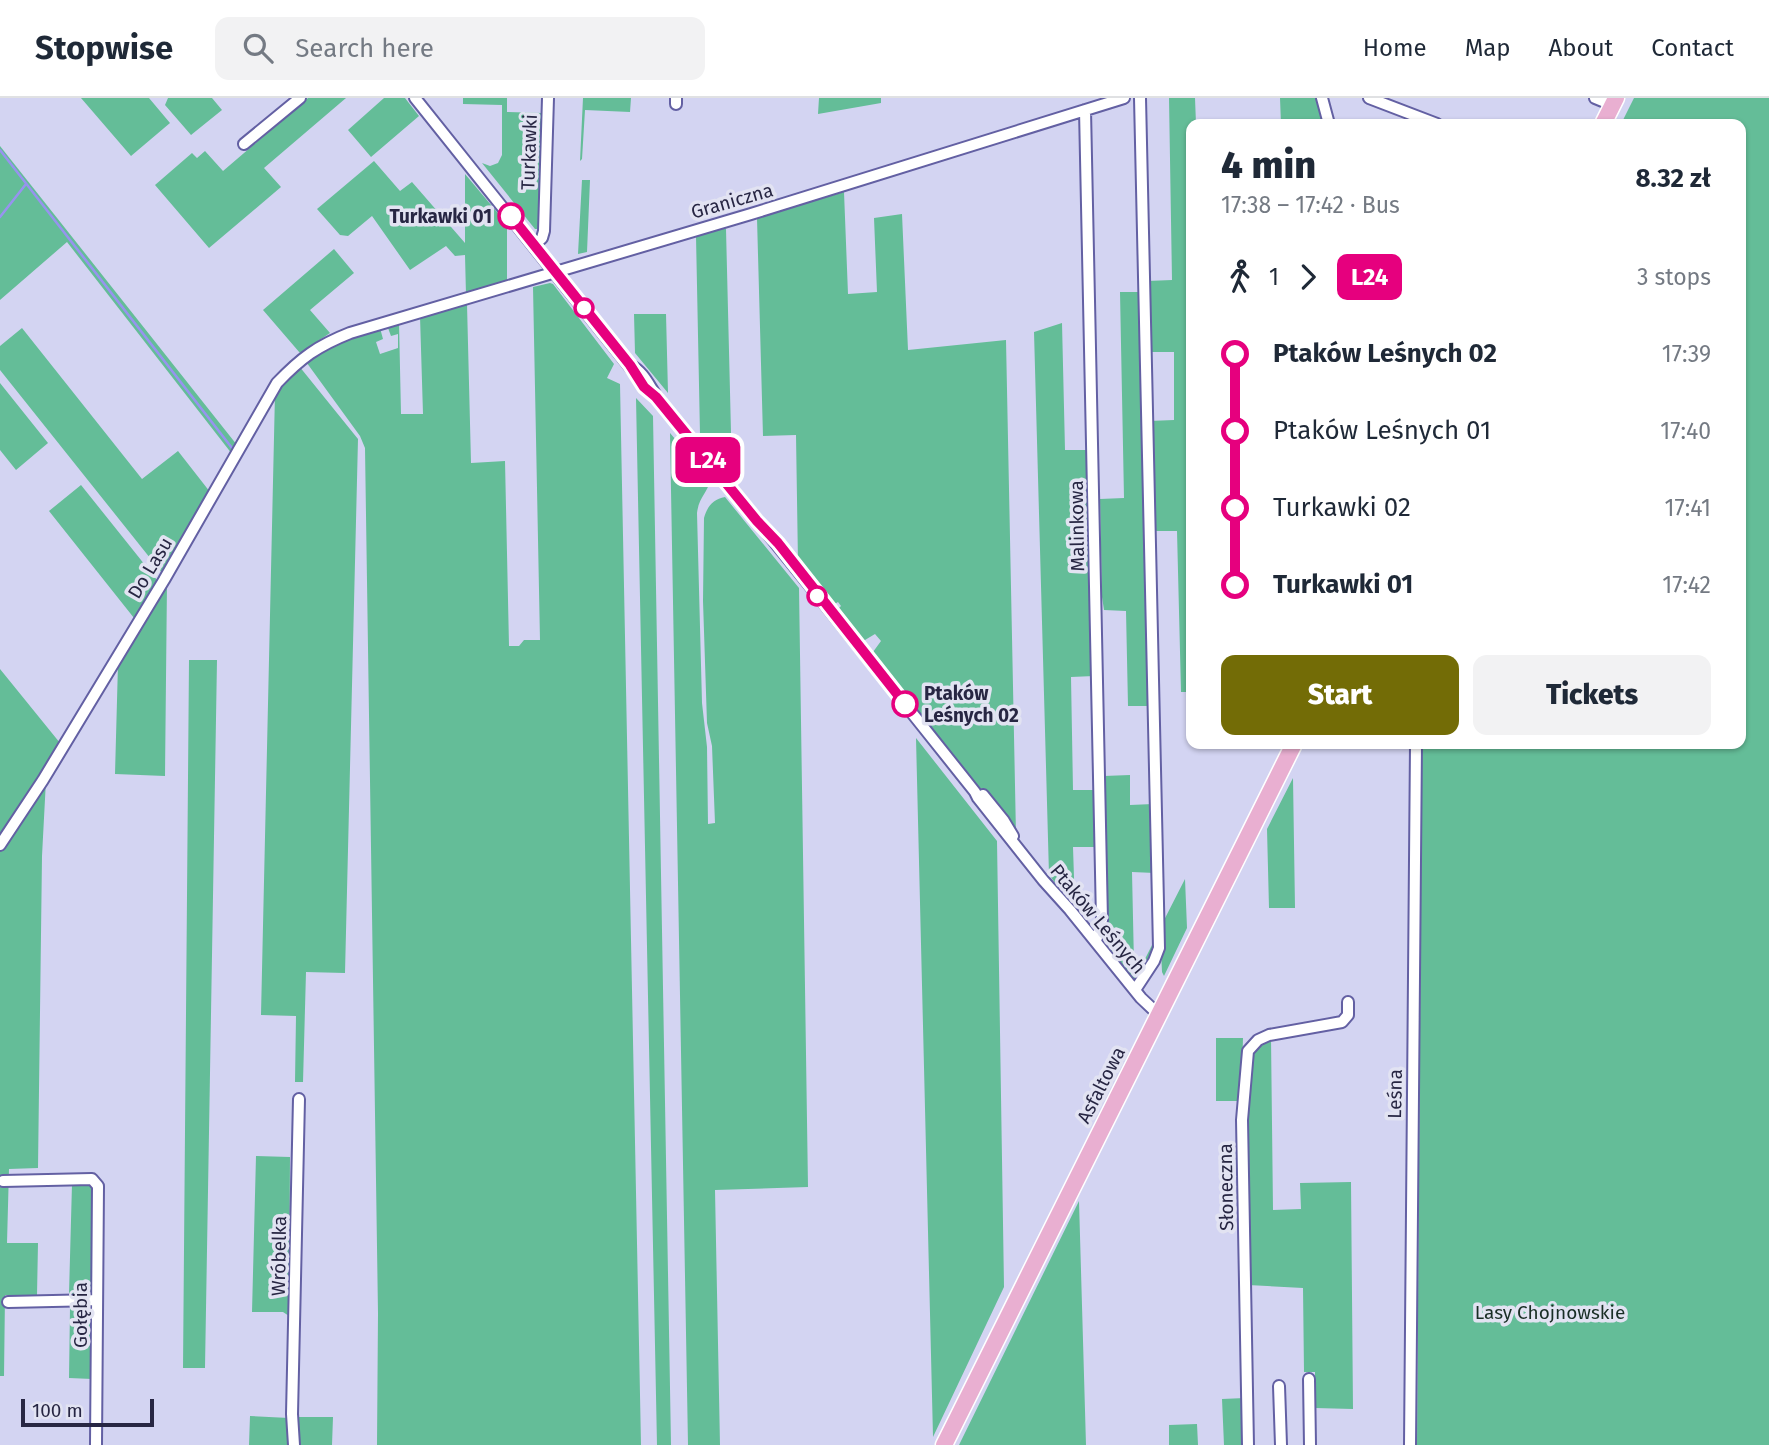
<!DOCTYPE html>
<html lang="en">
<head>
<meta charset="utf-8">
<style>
	:root { --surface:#fff; --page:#f2f2f3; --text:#1f2937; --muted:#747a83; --line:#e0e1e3; --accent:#736c06 }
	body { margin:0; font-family:"Fira Sans",sans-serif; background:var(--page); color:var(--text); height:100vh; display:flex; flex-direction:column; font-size:26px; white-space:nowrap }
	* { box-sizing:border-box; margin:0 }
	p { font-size:23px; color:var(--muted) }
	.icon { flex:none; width:38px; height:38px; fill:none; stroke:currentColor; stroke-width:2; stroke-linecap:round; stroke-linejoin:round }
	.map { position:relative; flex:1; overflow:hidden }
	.details { position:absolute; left:1186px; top:21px; width:560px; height:630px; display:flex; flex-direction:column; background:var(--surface); border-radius:14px; box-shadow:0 2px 5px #0004 }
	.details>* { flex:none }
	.badge { padding:0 14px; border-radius:10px; font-size:24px; line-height:46px }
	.scale { position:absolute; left:21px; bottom:18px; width:133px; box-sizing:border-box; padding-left:7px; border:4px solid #272643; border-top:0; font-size:19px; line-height:24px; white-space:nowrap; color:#272643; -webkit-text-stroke:5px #e2e3f2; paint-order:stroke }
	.map>.badge { position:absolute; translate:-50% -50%; box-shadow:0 0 0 4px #fff }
	.legs { display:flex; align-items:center; gap:10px; height:77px; padding:0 35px; font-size:23px }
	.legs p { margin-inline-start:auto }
	.overview { display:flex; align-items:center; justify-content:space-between; height:119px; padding:0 35px }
	h1 { font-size:38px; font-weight:800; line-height:52px }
	.button { display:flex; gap:14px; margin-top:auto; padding:14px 35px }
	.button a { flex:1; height:80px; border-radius:14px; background:var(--accent); color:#fff; font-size:28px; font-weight:800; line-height:80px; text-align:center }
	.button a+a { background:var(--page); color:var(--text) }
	ul { padding:0 35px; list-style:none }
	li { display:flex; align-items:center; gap:24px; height:77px; font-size:26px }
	li i { display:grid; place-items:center; width:10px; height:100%; margin:0 9px; background:currentColor }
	li i::after { content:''; width:18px; height:18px; margin:-9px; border:5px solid; border-radius:50%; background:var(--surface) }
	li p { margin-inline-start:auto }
	li:first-child i { background:linear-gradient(#0000 50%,currentColor 0) }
	li:last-child i { background:linear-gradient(currentColor 50%,#0000 0) }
	header { display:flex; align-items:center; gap:42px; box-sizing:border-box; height:98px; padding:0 35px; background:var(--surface); border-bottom:2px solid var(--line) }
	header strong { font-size:33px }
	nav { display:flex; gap:38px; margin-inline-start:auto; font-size:24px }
	.search { width:490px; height:63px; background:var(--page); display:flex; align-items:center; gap:18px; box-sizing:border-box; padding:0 24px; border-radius:14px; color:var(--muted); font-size:26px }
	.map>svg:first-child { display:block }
	.green { fill:#64bd98 }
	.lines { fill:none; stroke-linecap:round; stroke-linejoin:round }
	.stream { stroke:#9793ef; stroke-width:2.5 }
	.street-casing { stroke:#6360a3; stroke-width:14 }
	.primary-casing { stroke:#fff; stroke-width:19 }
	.street { stroke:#fff; stroke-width:10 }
	.primary { stroke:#e9afd1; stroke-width:16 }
	.line-1-casing { stroke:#fff; stroke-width:16 }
	.line-1 { stroke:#e6007e; stroke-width:10 }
	.stop-1-dot { fill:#fff; stroke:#e6007e; stroke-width:3.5 }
	.labels { text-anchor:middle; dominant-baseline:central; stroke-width:7; stroke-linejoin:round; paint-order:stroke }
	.street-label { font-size:19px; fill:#272643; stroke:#e2e3f2 }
	.stop-label { font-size:19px; font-weight:bold; fill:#272643; stroke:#e2e3f2; text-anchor:end }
	.park-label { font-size:19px; fill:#192e25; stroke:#e2e3f2 }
</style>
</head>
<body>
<header>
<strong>Stopwise</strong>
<div class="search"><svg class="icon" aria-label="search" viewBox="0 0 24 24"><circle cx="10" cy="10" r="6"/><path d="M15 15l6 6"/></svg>Search here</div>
<nav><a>Home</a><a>Map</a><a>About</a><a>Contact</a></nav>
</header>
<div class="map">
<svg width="1769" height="1347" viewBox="0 0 1769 1347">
	<rect width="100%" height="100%" fill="#d3d4f2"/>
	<path class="green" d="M 81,0 L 149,0 L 170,25 L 131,58 Z
		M 168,0 L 212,0 L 222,12 L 191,37 L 165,7 Z
		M 308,0 L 346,0 L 264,70 L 281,89 L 209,150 L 155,87 L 192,55 L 197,60 L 205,53 L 223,73 Z
		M 384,0 L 405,0 L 419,18 L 371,59 L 348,32 Z
		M 463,0 L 507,0 L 507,14 L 542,15 L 541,131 L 535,131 L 482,65 L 490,68 L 498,65 L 502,57 L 502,7 L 463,6 Z
		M 583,0 L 631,0 L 630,14 L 585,12 L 582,61 L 580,63 Z
		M 819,0 L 881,0 L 881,5 L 818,16 Z
		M 1169,0 L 1195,0 L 1196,26 L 1192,26 L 1192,594 L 1181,594 L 1177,433 L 1152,433 L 1149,323 L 1174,322 L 1174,254 L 1148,254 L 1147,183 L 1172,182 Z
		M 1280,0 L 1318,0 L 1324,26 L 1281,26 Z
		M 1634,0 L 1769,0 L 1769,1347 L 1417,1347 L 1422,646 L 1741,646 L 1741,26 L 1621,26 Z
		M 0,48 L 237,347 L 232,356 L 67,144 L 0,202 Z
		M 374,63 L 400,93 L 412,84 L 465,145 L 465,76 L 507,126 L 507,185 L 466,197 L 465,157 L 455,158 L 446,148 L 410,172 L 372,118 L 348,138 L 340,137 L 317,111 Z
		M 582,82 L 590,82 L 587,154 L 578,156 Z
		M 844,94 L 848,196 L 877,194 L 874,120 L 902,116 L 908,252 L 1006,242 L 1016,737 L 1006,722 L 877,564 L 873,554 L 881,543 L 875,536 L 865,542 L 861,542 L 837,512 L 841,508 L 838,504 L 833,507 L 822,490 L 820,491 L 798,465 L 796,337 L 763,338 L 757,120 Z
		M 721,130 L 726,131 L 732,375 L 700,336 L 696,138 Z
		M 334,151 L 354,175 L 310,212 L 330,235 L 300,255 L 263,212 Z
		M 550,185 L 553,186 L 614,266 L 607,280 L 620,286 L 641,1347 L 377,1347 L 378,1215 L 365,350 L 360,338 L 304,261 L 325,248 L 380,230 L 383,241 L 376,244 L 380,256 L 398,250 L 398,236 L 391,238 L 388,230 L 399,224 L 401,316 L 423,316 L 420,218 L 467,206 L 471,365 L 505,363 L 509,548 L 519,548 L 524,542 L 540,542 L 533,189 Z
		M 1120,194 L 1141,194 L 1151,608 L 1128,608 L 1126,513 L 1104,512 L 1102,499 L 1100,401 L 1124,400 Z
		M 634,216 L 666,216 L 668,295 L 635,255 Z
		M 1062,225 L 1065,352 L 1089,352 L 1094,578 L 1071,579 L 1073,692 L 1096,692 L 1097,749 L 1073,749 L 1075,810 L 1049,777 L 1034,234 Z
		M 22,230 L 142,381 L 178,353 L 210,394 L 162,475 L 0,272 L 0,248 Z
		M 299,268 L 358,341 L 345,875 L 306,874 L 303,984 L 295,984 L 296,918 L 261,917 L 275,295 Z
		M 0,285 L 48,345 L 16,372 L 0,352 Z
		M 636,300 L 653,318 L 671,1347 L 657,1347 Z
		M 670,335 L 710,382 C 708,395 699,398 697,415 L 702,605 L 707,649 L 708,726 L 715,725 L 712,648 L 707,625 L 703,503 L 704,420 C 707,409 713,401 725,399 L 799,490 L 808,1089 L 715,1092 L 720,1347 L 688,1347 Z
		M 81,387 L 157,482 L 134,520 L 49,413 Z
		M 167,484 L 165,678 L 115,676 L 118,566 Z
		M 189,562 L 217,562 L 205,1270 L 183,1270 Z
		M 0,571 L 60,645 L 0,738 Z
		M 916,640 L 997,743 L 1004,1189 L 933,1339 Z
		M 1130,677 L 1130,707 L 1153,706 L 1155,775 L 1132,774 L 1134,866 L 1142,867 L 1156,839 C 1156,852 1147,874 1135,881 L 1130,880 L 1109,853 L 1106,837 L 1104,678 Z
		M 1293,680 L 1295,810 L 1269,810 L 1267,731 Z
		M 46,682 L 42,758 L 38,1070 L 9,1071 L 7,1145 L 38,1145 L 37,1197 L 5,1197 L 4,1278 L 0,1278 L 0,754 Z
		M 1185,781 L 1187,830 L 1164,878 L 1162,874 L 1160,830 Z
		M 1216,940 L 1243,940 L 1241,1003 L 1216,1003 Z
		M 1271,940 L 1273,1112 L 1301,1111 L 1300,1085 L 1351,1084 L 1353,1311 L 1315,1310 L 1315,1274 L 1304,1274 L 1303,1190 L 1248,1187 L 1247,980 L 1255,949 Z
		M 256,1058 L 290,1059 L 289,1218 L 283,1214 L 252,1214 Z
		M 90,1085 L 95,1090 L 93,1191 L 87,1196 L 69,1196 L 72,1086 Z
		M 1079,1103 L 1086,1347 L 959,1347 Z
		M 88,1209 L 93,1214 L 92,1281 L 69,1280 L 70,1210 Z
		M 1245,1300 L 1246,1347 L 1224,1347 L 1222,1301 Z
		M 250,1318 L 289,1320 L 292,1347 L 249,1347 Z
		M 296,1319 L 333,1319 L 332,1347 L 297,1347 Z
		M 1197,1326 L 1198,1347 L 1169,1347 L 1169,1327 Z"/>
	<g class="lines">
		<path class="stream" d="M 0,52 L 232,350
			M 0,119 L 26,86"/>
		<defs>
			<path id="street" d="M 415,0 L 634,274
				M 1322,0 L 1329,26
				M 1369,0 L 1437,26
				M 1595,0 L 1612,7
				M 676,6 L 676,0
				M 1085,12 L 1102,822 L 1096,843
				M 244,46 L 300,0
				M 534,147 L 542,140 L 544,133 L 548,0
				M 630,267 C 644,274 649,288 657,299 C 668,315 682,330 694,345 C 789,461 882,577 975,694 L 978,700 L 1043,782 L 1070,812 L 1141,900 L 1159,917
				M 983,697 L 1004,723 L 1013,738
				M 0,747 L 43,682 L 164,482 L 277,285 C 301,260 317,248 350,235 L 751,116 L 1124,0
				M 1135,892 L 1154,863 L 1159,850 L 1140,0
				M 3,1083 L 92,1081 L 98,1088 L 96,1347
				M 8,1204 L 97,1202
				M 1309,1281 L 1310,1347
				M 1279,1288 L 1281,1347
				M 294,1347 L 292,1316 L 299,1001
				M 1248,1347 L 1242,1022 L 1248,953 L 1258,942 L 1269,937 L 1342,924 L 1348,917 L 1348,904
				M 1410,1347 L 1416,646"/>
			<path id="primary" d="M 1603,26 L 1616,0
				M 944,1347 L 1294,646"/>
		</defs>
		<use href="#street" class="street-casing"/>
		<use href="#primary" class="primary-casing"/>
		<use href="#street" class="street"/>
		<use href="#primary" class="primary"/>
	</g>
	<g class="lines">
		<defs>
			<path id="line-1" d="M 511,118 L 630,267 L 644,289 L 656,299 L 757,423 L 778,445 L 905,606"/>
		</defs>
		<use href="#line-1" class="line-1-casing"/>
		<use href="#line-1" class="line-1"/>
	</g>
	<g class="stop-1-dot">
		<circle cx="511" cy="118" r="12"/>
		<circle cx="584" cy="210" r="9"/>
		<circle cx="817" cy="498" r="9"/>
		<circle cx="905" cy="606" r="12"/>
	</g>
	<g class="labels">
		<g class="street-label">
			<text transform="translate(529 54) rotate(-88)">Turkawki</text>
			<text transform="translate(732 103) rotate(-16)">Graniczna</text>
			<text transform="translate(1077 428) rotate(-91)">Malinkowa</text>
			<text transform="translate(150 470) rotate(-59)">Do Lasu</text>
			<text transform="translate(1098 821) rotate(50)">Ptaków Leśnych</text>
			<text transform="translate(1101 987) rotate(-63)">Asfaltowa</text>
			<text transform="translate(1395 996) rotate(-89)">Leśna</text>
			<text transform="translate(1226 1089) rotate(-91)">Słoneczna</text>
			<text transform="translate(279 1158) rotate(-89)">Wróbelka</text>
			<text transform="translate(80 1217) rotate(-90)">Gołębia</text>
		</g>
		<g class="stop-label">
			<text x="492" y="118">Turkawki 01</text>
			<text x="924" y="595" text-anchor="start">Ptaków<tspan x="924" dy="22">Leśnych 02</tspan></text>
		</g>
		<g class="park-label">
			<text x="1550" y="1214">Lasy Chojnowskie</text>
		</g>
	</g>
</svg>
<div class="scale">100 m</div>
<b class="badge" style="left:708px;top:362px;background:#e6007e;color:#fff">L24</b>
<section class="details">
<div class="overview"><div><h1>4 min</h1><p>17:38 – 17:42 · Bus</p></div><b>8.32 zł</b></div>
<div class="legs"><svg class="icon" aria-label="walk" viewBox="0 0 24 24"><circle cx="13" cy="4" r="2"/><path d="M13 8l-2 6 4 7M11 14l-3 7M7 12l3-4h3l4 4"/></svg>1<svg class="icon" aria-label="forward" viewBox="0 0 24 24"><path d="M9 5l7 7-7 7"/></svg><b class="badge" style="background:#e6007e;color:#fff">L24</b><p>3 stops</p></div>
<ul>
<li><i style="color:#e6007e"></i><b>Ptaków Leśnych 02</b><p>17:39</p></li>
<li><i style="color:#e6007e"></i><span>Ptaków Leśnych 01</span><p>17:40</p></li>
<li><i style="color:#e6007e"></i><span>Turkawki 02</span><p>17:41</p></li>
<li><i style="color:#e6007e"></i><b>Turkawki 01</b><p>17:42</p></li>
</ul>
<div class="button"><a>Start</a><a>Tickets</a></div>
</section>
</div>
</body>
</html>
